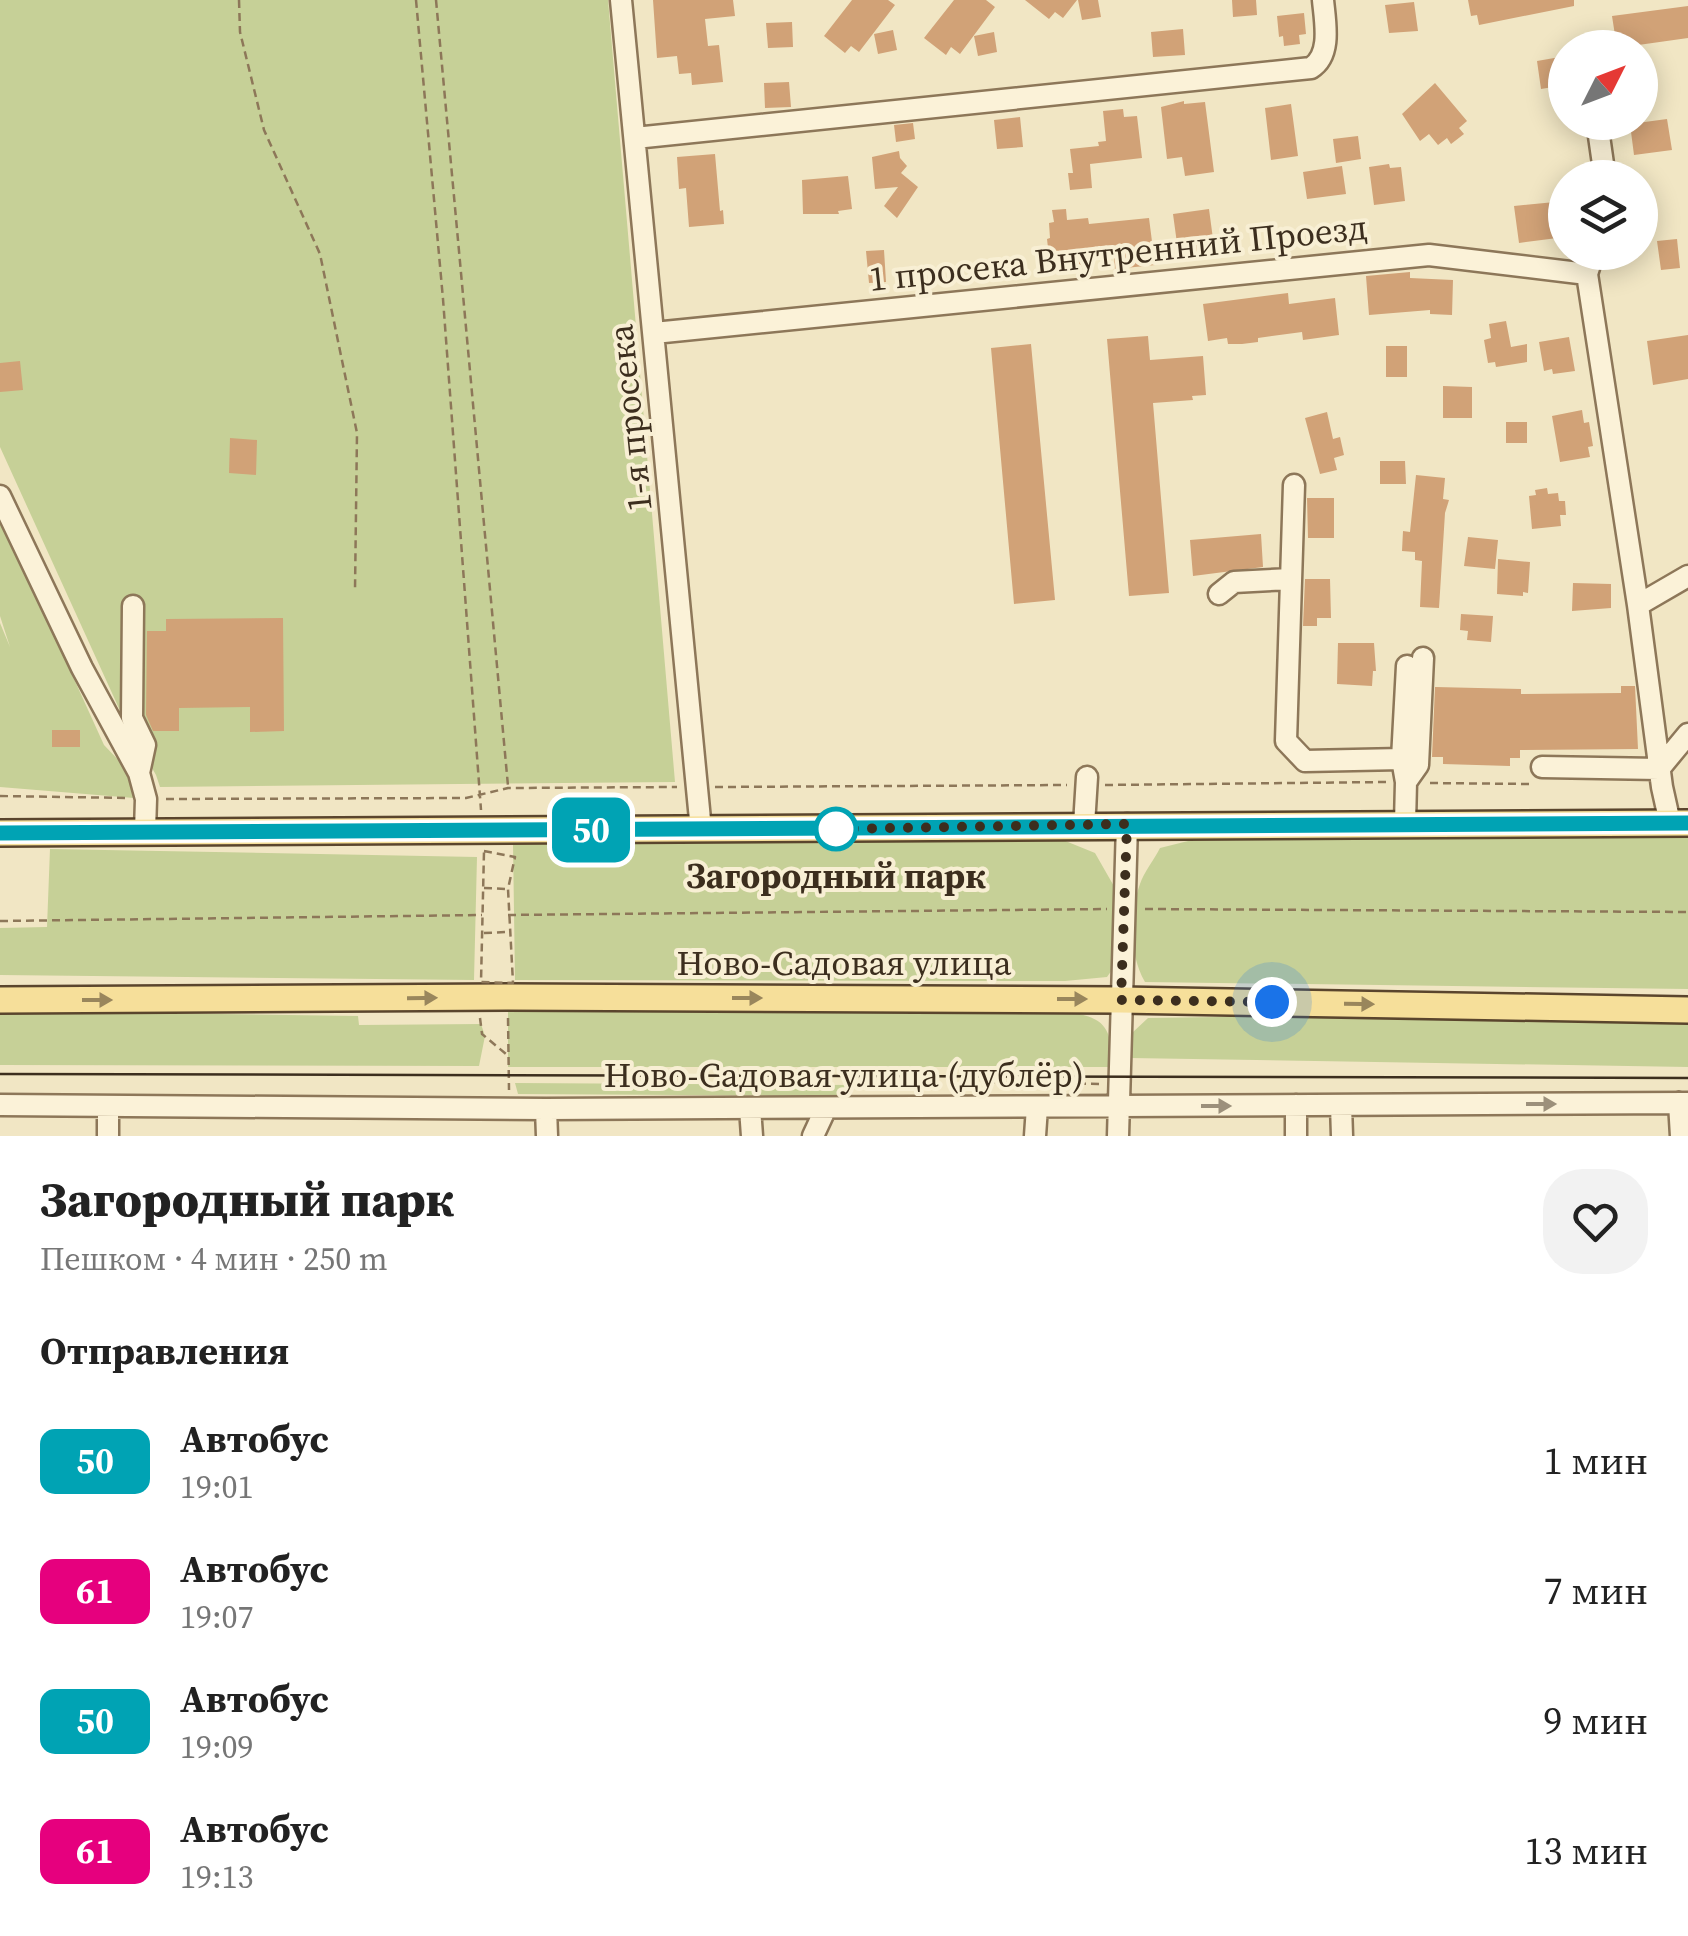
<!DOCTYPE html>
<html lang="ru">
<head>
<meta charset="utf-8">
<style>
	:root { --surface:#fff; --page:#f2f2f2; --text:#222; --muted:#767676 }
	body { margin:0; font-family:"Source Serif 4",serif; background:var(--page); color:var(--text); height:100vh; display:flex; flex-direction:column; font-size:38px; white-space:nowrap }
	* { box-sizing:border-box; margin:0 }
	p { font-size:32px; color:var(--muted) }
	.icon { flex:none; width:55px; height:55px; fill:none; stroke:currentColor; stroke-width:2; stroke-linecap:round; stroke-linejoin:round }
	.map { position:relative; height:1136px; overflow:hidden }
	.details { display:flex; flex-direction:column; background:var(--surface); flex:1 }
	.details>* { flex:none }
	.badge { padding:0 20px; border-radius:15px; font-size:35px; line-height:65px }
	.needle { width:65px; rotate:48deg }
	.fabs { position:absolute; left:1548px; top:30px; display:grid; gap:20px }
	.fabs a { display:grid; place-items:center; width:110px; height:110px; border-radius:50%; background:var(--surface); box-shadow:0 5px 25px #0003; font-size:50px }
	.you { position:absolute; width:50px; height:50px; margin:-25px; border:8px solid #fff; border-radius:50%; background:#1a73e8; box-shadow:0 0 0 15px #1a73e833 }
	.map>.badge { position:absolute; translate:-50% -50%; box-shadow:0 0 0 5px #fff }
	h2 { padding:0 40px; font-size:38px; line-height:90px }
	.round { display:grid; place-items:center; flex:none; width:105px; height:105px; border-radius:40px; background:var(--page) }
	.overview { display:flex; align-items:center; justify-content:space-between; height:170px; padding:0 40px }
	h1 { font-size:48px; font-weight:800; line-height:75px }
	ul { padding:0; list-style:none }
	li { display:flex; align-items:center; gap:30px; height:130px; padding:0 40px }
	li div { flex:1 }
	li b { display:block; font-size:38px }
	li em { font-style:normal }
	li .badge { min-width:110px; font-weight:700; text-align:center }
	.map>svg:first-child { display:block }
	.green { fill:#c6d097 }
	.building { fill:#d1a277 }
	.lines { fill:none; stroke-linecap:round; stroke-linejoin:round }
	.minor-casing { stroke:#8d7759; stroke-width:25 }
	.major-casing { stroke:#5a452d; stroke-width:30 }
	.path { stroke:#8d7759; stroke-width:2.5; stroke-dasharray:8 5; stroke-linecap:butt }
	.minor { stroke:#fbf2d8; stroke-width:20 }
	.major { stroke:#f6df9a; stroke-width:25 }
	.tram { stroke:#3c2e1e; stroke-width:2.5 }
	.oneway { fill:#99865c }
	.oneway2 { fill:#9c907b }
	.line-casing { stroke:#fff; stroke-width:22 }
	.line { stroke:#00a3b4; stroke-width:15 }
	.walk { stroke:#3c2e1e; stroke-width:10; stroke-dasharray:0 18 }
	.stop-dot { fill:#fff; stroke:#00a3b4; stroke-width:5 }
	.labels { text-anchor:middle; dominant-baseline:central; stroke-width:8; stroke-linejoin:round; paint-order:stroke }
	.street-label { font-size:35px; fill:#3c2e1e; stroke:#f8efd4 }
	.stop-label { font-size:35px; font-weight:bold; fill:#3c2e1e; stroke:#f8efd4 }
</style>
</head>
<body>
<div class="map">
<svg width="1688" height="1136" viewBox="0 0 1688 1136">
	<rect width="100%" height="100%" fill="#f1e6c4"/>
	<path class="green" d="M 0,0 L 608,0 L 675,782 L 160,787 L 156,775 L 122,715 L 0,447 Z
		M 0,516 L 104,745 L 126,768 L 134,798 L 0,787 L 0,623 L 10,647 L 0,616 Z
		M 1688,836 L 1688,989 L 1145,982 C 1129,954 1129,914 1140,884 C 1144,872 1154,860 1160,848 L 1196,839 Z
		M 1063,840 L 1095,853 L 1115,888 L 1121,957 L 1107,977 L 1065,981 L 515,980 L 513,844 Z
		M 50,849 L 477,857 L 474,980 L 0,975 L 0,928 L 47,927 Z
		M 0,1011 L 358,1016 L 359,1025 L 481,1024 L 485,1036 L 479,1066 L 0,1065 Z
		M 508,1011 L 1074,1013 C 1110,1019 1111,1034 1112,1067 L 508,1067 Z
		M 1443,1014 L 1688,1017 L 1688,1067 L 1130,1058 L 1132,1033 L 1148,1018 Z
		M 515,1083 L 516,1083 L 850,1085 L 846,1096 L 518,1094 Z"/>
	<path class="building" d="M 653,0 L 733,0 L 735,16 L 705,19 L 708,46 L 719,45 L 723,82 L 692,85 L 691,73 L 679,74 L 677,56 L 657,58 Z
		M 852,0 L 888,0 L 895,5 L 859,52 L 851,46 L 845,53 L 824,36 Z
		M 954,0 L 986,0 L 995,7 L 960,54 L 951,47 L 946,55 L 924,38 Z
		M 1025,0 L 1077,0 L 1063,18 L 1055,12 L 1049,19 Z
		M 1078,0 L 1098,0 L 1101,17 L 1082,20 Z
		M 1232,0 L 1256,0 L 1257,15 L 1233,17 Z
		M 1468,0 L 1574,0 L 1574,6 L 1479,25 L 1477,15 L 1471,16 Z
		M 1414,2 L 1418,31 L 1389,33 L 1385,5 Z
		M 1688,6 L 1688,38 L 1617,48 L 1612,16 Z
		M 1304,13 L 1306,34 L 1299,35 L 1300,44 L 1284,46 L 1283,36 L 1279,37 L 1277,16 Z
		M 792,22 L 793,47 L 768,48 L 766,23 Z
		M 1183,29 L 1185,55 L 1153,57 L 1151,32 Z
		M 893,30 L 897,50 L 878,54 L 874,34 Z
		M 994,32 L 997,52 L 978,56 L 974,36 Z
		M 1560,57 L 1565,85 L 1541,89 L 1537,61 Z
		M 789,82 L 791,107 L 765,108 L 764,83 Z
		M 1435,83 L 1467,121 L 1459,128 L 1464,134 L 1451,144 L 1447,138 L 1438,145 L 1429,134 L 1420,141 L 1402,114 Z
		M 1184,101 L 1184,104 L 1205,102 L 1214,172 L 1185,176 L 1182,157 L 1167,159 L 1161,107 Z
		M 1291,104 L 1298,156 L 1271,160 L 1265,108 Z
		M 1123,109 L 1124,117 L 1137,116 L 1142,158 L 1090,164 L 1092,188 L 1070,190 L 1068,173 L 1073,173 L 1070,149 L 1099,146 L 1098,142 L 1106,141 L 1103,111 Z
		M 1020,117 L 1023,147 L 997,149 L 994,120 Z
		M 1667,119 L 1672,150 L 1634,155 L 1630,124 Z
		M 913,123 L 915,139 L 896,142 L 894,125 Z
		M 1358,136 L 1361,159 L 1336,163 L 1333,139 Z
		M 899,151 L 900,158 L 907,166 L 901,173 L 918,187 L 897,218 L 884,206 L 898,187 L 875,189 L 872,157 Z
		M 715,154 L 720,211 L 723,210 L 724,224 L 689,227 L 686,188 L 679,189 L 677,157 Z
		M 1389,164 L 1390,168 L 1401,167 L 1405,201 L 1374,205 L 1369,167 Z
		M 1342,166 L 1346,194 L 1307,199 L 1303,172 Z
		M 848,176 L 852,209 L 838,211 L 839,214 L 803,214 L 802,180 Z
		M 1565,201 L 1565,237 L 1519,243 L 1514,206 Z
		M 1066,209 L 1067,220 L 1088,218 L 1089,224 L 1149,218 L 1155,265 L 1115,269 L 1114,257 L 1081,261 L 1082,268 L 1067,270 L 1066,263 L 1050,265 L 1047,239 L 1050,238 L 1049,223 L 1054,222 L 1052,210 Z
		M 1209,209 L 1215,254 L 1179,258 L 1173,214 Z
		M 1677,239 L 1680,268 L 1661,270 L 1657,241 Z
		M 884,250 L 886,282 L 869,283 L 866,251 Z
		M 1410,272 L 1410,278 L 1453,280 L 1452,315 L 1430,314 L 1430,310 L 1369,315 L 1366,276 Z
		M 1288,293 L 1289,304 L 1335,298 L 1339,335 L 1303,340 L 1302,332 L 1258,338 L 1258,342 L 1242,344 L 1228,344 L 1227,338 L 1208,341 L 1203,304 Z
		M 1506,321 L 1511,347 L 1527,344 L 1527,362 L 1496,367 L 1495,362 L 1488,363 L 1484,340 L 1491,338 L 1489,324 Z
		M 1688,335 L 1688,379 L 1653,385 L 1647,341 Z
		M 1148,336 L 1150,360 L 1203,356 L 1206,395 L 1192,396 L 1193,400 L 1153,403 L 1169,593 L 1129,596 L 1107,339 Z
		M 1569,337 L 1575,371 L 1553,374 L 1552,369 L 1544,371 L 1539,342 Z
		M 1031,344 L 1055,600 L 1014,604 L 991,348 Z
		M 1386,346 L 1407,346 L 1407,377 L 1386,377 Z
		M 20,361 L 23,390 L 0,392 L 0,363 Z
		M 1443,386 L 1472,387 L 1472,418 L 1443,418 Z
		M 1582,410 L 1584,423 L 1589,422 L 1593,446 L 1588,447 L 1590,457 L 1560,462 L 1552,416 Z
		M 1327,412 L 1333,439 L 1340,437 L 1344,455 L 1334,458 L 1337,470 L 1320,474 L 1305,418 Z
		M 1506,422 L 1527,422 L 1527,443 L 1506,443 Z
		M 230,438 L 257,440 L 256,475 L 229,473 Z
		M 1380,461 L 1405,461 L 1406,484 L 1380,484 Z
		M 1416,475 L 1445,478 L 1443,499 L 1449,500 L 1445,513 L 1439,608 L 1420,607 L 1422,561 L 1415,560 L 1415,552 L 1402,551 L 1403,531 L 1410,532 Z
		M 1547,488 L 1548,494 L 1558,493 L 1559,501 L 1565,501 L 1566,515 L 1560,515 L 1561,526 L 1532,529 L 1529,496 L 1536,495 L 1535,490 Z
		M 1307,498 L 1334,498 L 1334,538 L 1308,538 Z
		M 1261,534 L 1263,567 L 1193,576 L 1190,540 Z
		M 1468,537 L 1498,540 L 1495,569 L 1464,566 Z
		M 1498,559 L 1530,562 L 1528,593 L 1523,592 L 1523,596 L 1497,594 Z
		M 1305,579 L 1330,579 L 1331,618 L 1317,618 L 1317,626 L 1303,626 Z
		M 1573,583 L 1611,584 L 1611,608 L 1572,611 Z
		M 1461,614 L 1493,616 L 1491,642 L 1467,640 L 1468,631 L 1460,630 Z
		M 283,618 L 284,731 L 250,732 L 250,707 L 179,708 L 179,731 L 153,731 L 146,715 L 147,631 L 166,631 L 166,619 Z
		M 1338,643 L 1374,643 L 1376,671 L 1373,671 L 1372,686 L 1337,684 Z
		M 1621,686 L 1635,686 L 1638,749 L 1520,750 L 1520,758 L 1510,758 L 1510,766 L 1443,764 L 1443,757 L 1432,757 L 1435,687 L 1521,689 L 1521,694 L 1621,693 Z
		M 52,730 L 80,730 L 80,747 L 52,747 Z"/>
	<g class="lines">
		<defs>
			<path id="minor" d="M 621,0 L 701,830
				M 1597,122 L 1605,178
				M 635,138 L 1311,68 C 1332,55 1325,22 1323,0
				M 1594,252 L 1587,274 L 1638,605 L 1662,787 L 1670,823
				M 654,333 L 1429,255 L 1587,274
				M 1294,485 L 1286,741 L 1305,761 L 1402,759
				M 0,496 L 82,668 L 139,773 L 146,799 L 145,831
				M 1219,594 L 1234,582 L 1291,579
				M 1638,605 L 1688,576
				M 133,606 L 132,718 L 145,745 L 139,773
				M 1542,767 L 1659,769 L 1688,734
				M 1406,782 L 1418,765 L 1423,658
				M 1405,823 L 1406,782 L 1402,759 L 1407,666
				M 1084,825 L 1087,777
				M 1679,1103 L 1681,1136
				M 0,1105 L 546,1109 L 1688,1103
				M 1341,1105 L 1342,1136
				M 750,1108 L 752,1136
				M 546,1109 L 547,1136
				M 108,1136 L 108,1107
				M 813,1136 L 826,1108
				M 1035,1136 L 1037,1107
				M 1118,1136 L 1127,824
				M 1296,1136 L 1296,1105"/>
			<path id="major" d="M 0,833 L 1688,823
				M 0,1000 L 507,997 L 1121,1000 L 1688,1010"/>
		</defs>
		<use href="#minor" class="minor-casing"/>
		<use href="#major" class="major-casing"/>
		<path class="path" d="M 239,0 L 240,32 L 264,130 L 320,254 L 357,433 L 355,590
			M 416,0 L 443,299 L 481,810
			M 436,0 L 508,786
			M 1430,783 L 1532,784
			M 1105,785 L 1387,782
			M 715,787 L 1067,785
			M 0,796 L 128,798
			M 166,799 L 466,798 L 508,788 L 677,787
			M 484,851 L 515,857 L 508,889 L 513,983 L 481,982 Z
			M 484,888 L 506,889
			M 1145,909 L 1688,912
			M 508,915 L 1107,909
			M 0,921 L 482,915
			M 484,933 L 506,932
			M 480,1018 L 482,1034 L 506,1054
			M 508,1018 L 509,1090
			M 987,1082 L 1099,1084 L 1099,1088"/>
		<use href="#minor" class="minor"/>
		<use href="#major" class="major"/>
		<path class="tram" d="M 0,1074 L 1688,1078"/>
	</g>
	<defs><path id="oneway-solid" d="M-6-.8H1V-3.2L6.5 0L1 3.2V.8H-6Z" transform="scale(2.5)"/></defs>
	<g class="oneway">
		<use href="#oneway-solid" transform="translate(422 998) rotate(-1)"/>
		<use href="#oneway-solid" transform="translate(747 998)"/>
		<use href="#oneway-solid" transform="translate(1072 999)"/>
		<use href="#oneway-solid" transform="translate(97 1000)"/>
		<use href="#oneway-solid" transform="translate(1359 1004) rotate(1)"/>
	</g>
	<g class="oneway2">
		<use href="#oneway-solid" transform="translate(1541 1104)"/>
		<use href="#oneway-solid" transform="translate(1216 1106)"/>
	</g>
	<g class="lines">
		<defs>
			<path id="line" d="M 0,833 L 1688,823"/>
		</defs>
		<use href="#line" class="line-casing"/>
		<use href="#line" class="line"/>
		<path class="walk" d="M 836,829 L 1127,824 L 1121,1000 L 1272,1002"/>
	</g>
	<circle class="stop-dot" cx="836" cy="829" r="20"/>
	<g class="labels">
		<g class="street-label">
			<text transform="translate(1118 253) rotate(-6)">1 просека Внутренний Проезд</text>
			<text transform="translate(630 418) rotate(-96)">1-я просека</text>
			<text x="844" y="963">Ново-Садовая улица</text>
			<text x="844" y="1075">Ново-Садовая улица (дублёр)</text>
		</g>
		<g class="stop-label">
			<text x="836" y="876">Загородный парк</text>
		</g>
	</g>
</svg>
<div class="fabs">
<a><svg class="needle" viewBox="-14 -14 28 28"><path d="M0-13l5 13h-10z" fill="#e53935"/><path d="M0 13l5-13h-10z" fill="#767676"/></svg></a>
<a><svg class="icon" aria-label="layers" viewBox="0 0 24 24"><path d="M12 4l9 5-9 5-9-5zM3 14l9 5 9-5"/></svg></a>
</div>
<div class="you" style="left:1272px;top:1002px"></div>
<b class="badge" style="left:591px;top:830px;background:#00a3b4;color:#fff">50</b>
</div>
<section class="details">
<div class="overview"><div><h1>Загородный парк</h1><p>Пешком · 4 мин · 250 m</p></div><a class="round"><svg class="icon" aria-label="heart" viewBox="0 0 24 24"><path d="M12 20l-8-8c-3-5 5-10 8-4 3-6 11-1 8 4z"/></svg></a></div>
<h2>Отправления</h2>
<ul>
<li><span class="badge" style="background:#00a3b4;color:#fff">50</span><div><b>Автобус</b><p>19:01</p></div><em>1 мин</em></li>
<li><span class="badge" style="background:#e6007e;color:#fff">61</span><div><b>Автобус</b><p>19:07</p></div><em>7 мин</em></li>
<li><span class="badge" style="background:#00a3b4;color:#fff">50</span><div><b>Автобус</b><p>19:09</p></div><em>9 мин</em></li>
<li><span class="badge" style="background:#e6007e;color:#fff">61</span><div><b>Автобус</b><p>19:13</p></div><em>13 мин</em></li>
</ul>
</section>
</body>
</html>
